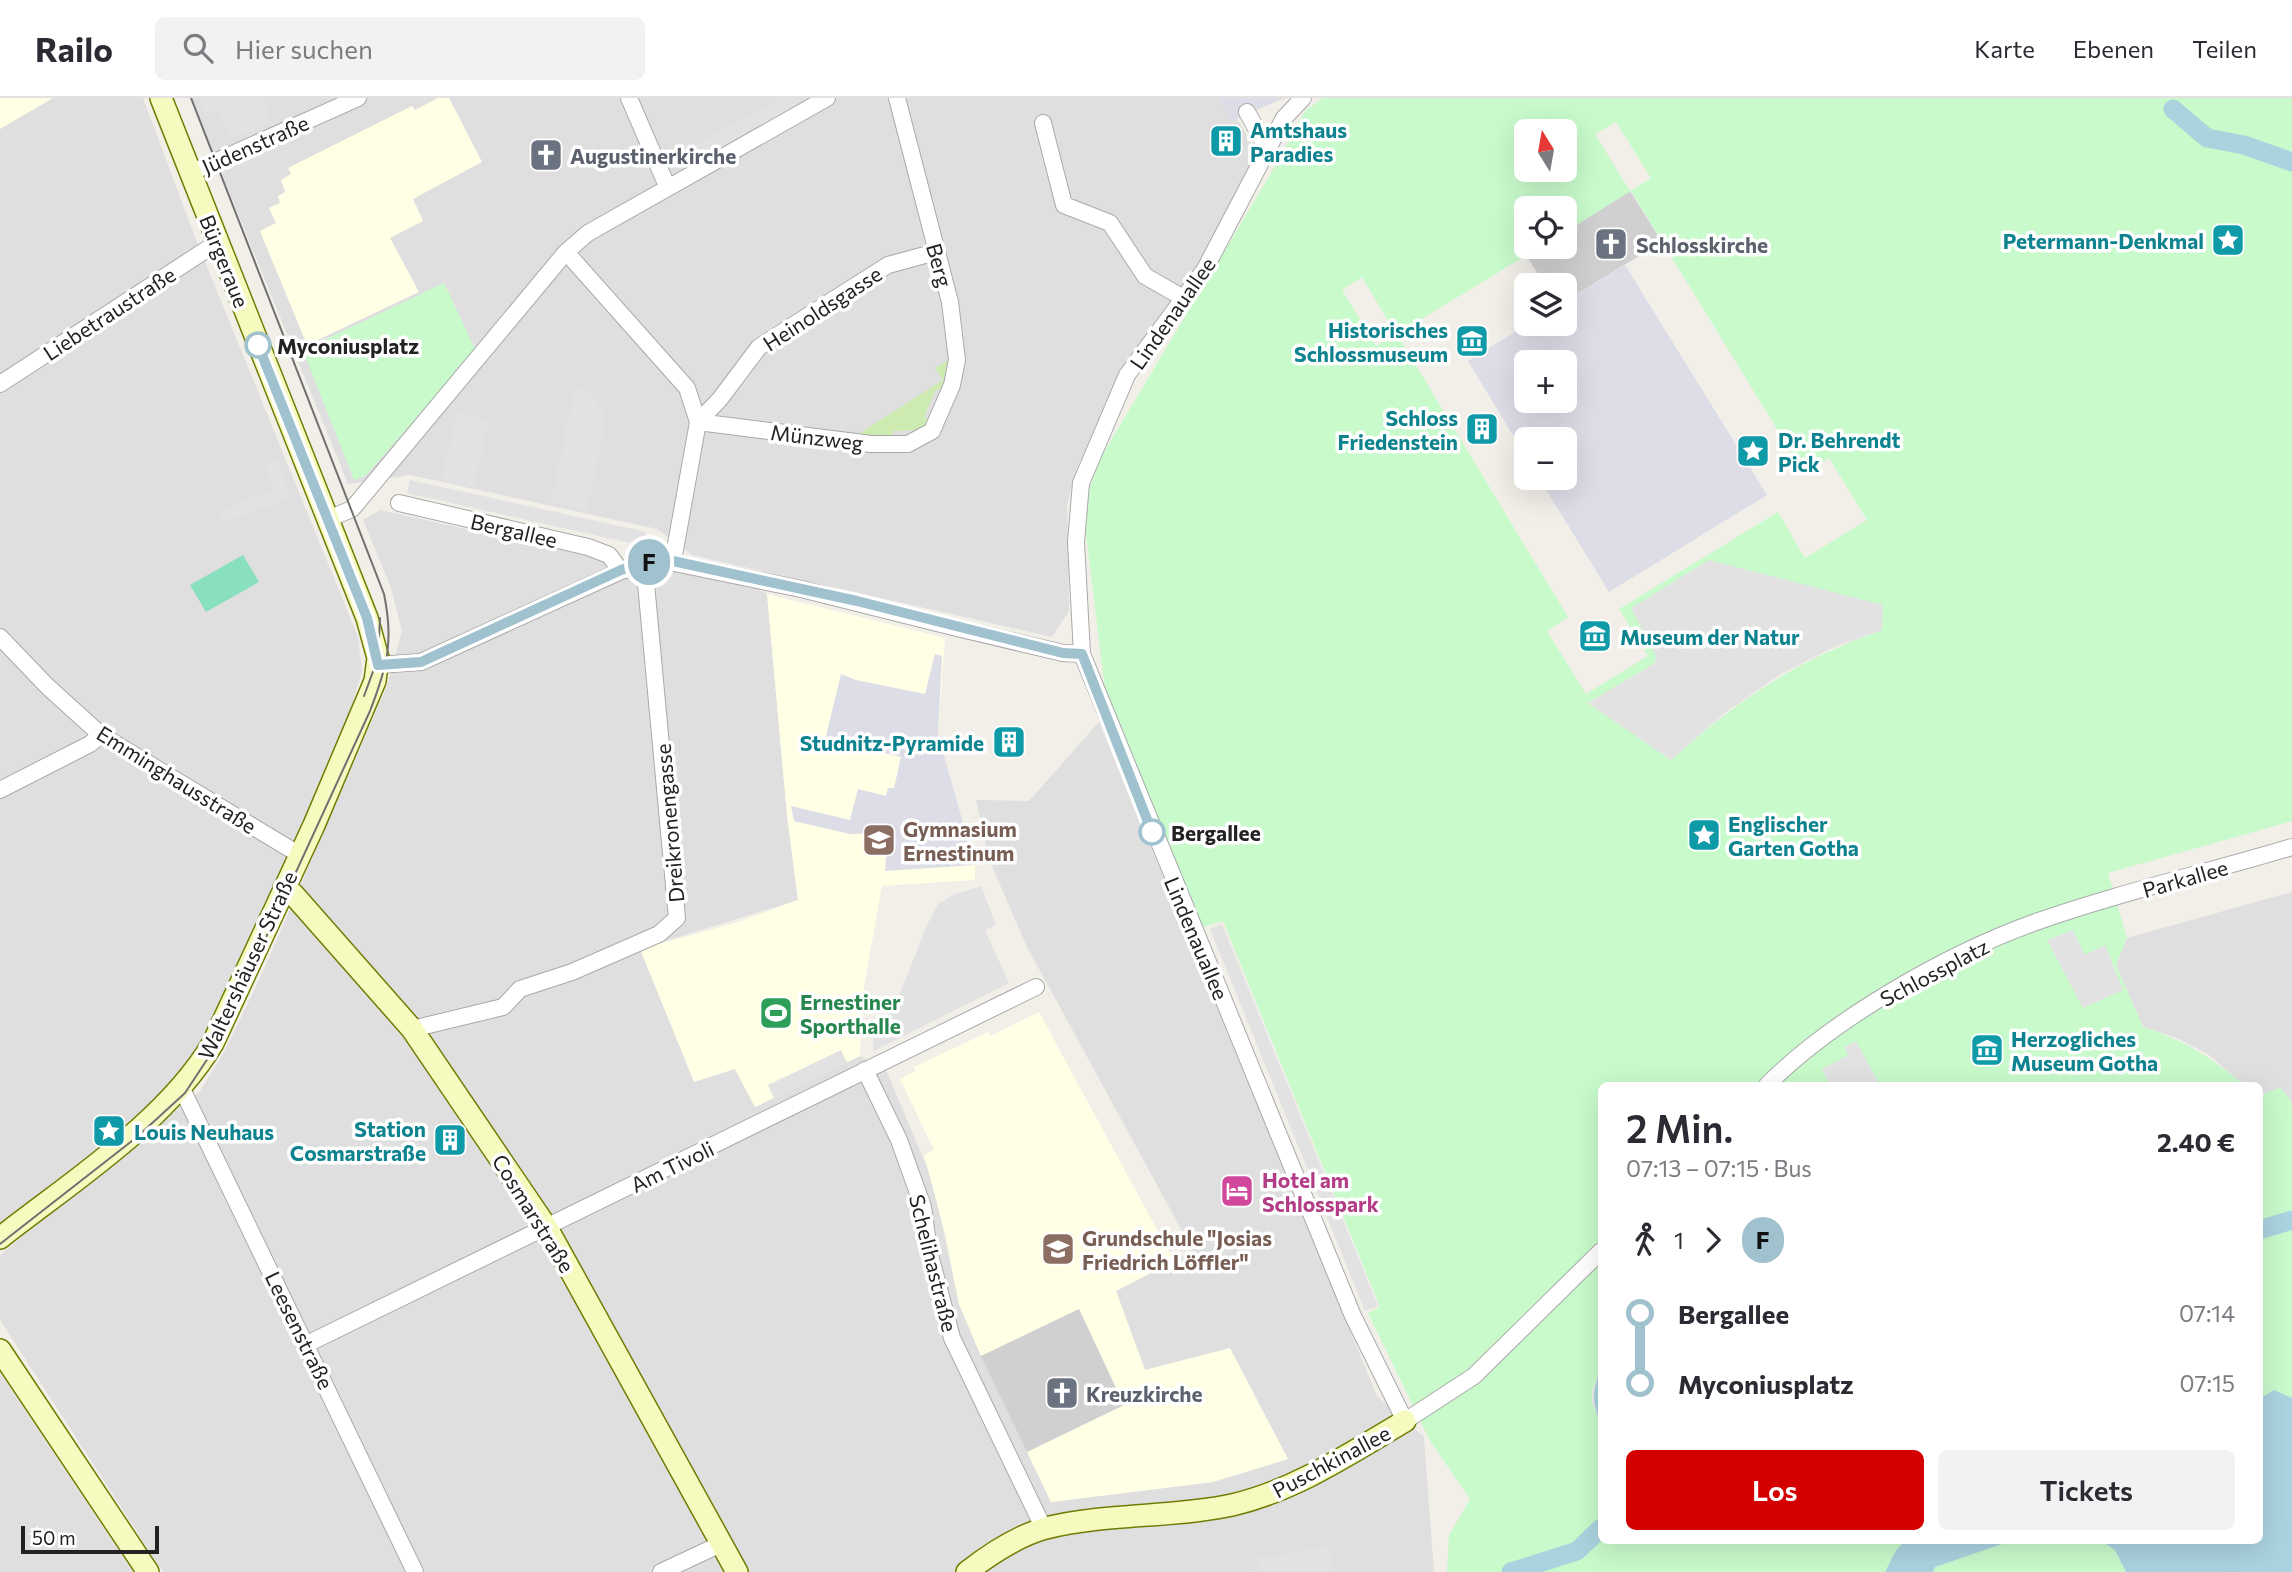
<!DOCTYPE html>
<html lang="de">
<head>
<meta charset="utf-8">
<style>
	:root { --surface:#fff; --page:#f2f2f3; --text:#2b2b33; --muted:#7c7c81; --line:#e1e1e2; --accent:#d40000 }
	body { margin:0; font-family:Commissioner,sans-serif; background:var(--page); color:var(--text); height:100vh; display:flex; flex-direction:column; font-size:26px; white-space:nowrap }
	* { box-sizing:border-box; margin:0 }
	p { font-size:23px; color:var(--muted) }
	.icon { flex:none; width:38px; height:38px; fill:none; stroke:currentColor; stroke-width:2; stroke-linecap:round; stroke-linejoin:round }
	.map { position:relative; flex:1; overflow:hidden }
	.panel { position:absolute; left:1598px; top:984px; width:665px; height:462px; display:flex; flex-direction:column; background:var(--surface); border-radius:10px; box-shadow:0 7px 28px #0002 }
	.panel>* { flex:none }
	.badge { padding:0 14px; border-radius:23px; font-size:24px; line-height:46px }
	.needle { width:46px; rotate:349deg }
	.buttons { position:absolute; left:1514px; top:21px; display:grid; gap:14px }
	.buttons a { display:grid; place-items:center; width:63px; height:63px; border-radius:10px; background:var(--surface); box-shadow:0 7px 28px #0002; font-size:35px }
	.scale { position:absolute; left:21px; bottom:18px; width:138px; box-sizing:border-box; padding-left:7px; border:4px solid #222; border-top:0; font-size:19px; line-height:24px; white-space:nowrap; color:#222; -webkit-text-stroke:5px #fff; paint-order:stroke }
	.map>.badge { position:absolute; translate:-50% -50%; box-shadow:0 0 0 4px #fff }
	.legs { display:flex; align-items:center; gap:10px; height:77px; padding:0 28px; font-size:23px }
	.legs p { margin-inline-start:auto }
	.headline { display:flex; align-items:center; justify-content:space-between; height:119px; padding:0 28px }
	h1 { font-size:38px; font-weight:600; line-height:52px }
	.primary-button { display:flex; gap:14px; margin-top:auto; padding:14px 28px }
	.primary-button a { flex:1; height:80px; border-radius:10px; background:var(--accent); color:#fff; font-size:28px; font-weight:600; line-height:80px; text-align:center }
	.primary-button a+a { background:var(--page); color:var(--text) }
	ul { padding:0 28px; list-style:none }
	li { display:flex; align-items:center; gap:24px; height:70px; font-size:26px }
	li i { display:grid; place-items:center; width:10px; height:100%; margin:0 9px; background:currentColor }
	li i::after { content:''; width:18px; height:18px; margin:-9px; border:5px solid; border-radius:50%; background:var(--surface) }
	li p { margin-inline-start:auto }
	li:first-child i { background:linear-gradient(#0000 50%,currentColor 0) }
	li:last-child i { background:linear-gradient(currentColor 50%,#0000 0) }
	header { display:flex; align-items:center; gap:42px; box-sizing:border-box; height:98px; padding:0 35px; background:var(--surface); border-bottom:2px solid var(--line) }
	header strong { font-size:33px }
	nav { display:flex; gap:38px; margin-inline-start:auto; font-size:24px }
	.search { width:490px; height:63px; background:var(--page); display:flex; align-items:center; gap:18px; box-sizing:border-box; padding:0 24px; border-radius:10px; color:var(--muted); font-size:26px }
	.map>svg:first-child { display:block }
	.residential { fill:#e0dfdf }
	.education { fill:#ffffe5 }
	.religious { fill:#d0d0d0 }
	.grass { fill:#cdebb0 }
	.park { fill:#c8facc; fill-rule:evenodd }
	.pitch { fill:#88e0be }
	.parking { fill:#e2e2e2 }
	.plaza { fill:#dddde8; fill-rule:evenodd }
	.water { fill:#aad3df }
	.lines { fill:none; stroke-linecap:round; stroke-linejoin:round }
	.canal { stroke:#aad3df; stroke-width:19 }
	.street-casing { stroke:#a9a9a9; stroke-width:18 }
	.secondary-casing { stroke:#707d05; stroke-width:24 }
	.street { stroke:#fff; stroke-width:16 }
	.secondary { stroke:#f7fabf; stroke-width:21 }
	.tram { stroke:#707070; stroke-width:2 }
	.line-1-casing { stroke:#fff; stroke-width:16 }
	.line-1 { stroke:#a0c1ce; stroke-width:10 }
	.stop-1-dot { fill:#fff; stroke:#a0c1ce; stroke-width:3.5 }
	.labels { text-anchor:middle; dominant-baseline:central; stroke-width:7; stroke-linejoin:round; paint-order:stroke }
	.culture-label { font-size:21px; font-weight:bold; fill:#0d838f; stroke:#fff; text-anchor:start }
	.street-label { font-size:21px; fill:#222; stroke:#fff }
	.worship-label { font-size:21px; font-weight:bold; fill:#5b616d; stroke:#fff; text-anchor:start }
	.stop-label { font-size:21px; font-weight:bold; fill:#222; stroke:#fff; text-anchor:start }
	.education-label { font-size:21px; font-weight:bold; fill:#785e54; stroke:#fff; text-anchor:start }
	.leisure-label { font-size:21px; font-weight:bold; fill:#27864d; stroke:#fff; text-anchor:start }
	.hotel-label { font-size:21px; font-weight:bold; fill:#b23c85; stroke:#fff; text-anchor:start }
</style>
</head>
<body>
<header>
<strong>Railo</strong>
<div class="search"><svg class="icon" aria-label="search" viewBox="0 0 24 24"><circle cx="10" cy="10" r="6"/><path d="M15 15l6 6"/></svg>Hier suchen</div>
<nav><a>Karte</a><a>Ebenen</a><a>Teilen</a></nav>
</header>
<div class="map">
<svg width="2292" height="1474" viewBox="0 0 2292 1474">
	<rect width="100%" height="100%" fill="#f2efe9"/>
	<path class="residential" d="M 0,0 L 143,0 L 195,139 L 358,539 L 362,573 L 339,649 L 192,965 L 131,1026 L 0,1131 Z
		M 191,0 L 1285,0 L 1237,21 L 1257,54 L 1204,162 L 1127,265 L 1076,372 L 1067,408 L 1069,513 L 1052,539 L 692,457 L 657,431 L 410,377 L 348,386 Z
		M 380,412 L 583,457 L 745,485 L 767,496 L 787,717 L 798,802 L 640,851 L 735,971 L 755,1009 L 860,958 L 887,974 L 933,1084 L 959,1206 L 1051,1404 L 1213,1384 L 1145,1273 L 1116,1193 L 1193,1153 L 1026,847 L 988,759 L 976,702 L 1029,703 L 1099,624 L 1377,1298 L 1424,1339 L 1434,1474 L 163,1474 L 0,1222 L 0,1157 L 200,993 L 224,954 L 261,878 L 387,588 L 402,533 L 391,490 L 363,422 Z
		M 2292,794 L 2292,1009 L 2290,1001 L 2280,990 L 2259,997 L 2259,987 L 2244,987 L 2209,957 L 2177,940 L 2143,929 L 2116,867 L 2127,840 Z
		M 0,1275 L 133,1474 L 0,1474 Z"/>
	<path class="education" d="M 0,0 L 53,0 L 0,31 Z
		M 438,0 L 449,0 L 482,64 L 413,101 L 423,123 L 390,140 L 419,194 L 307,247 L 260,133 L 276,125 L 269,110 L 280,105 L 278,98 L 285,94 L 281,82 L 291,76 L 288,70 L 412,8 L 415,12 Z
		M 767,496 L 945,540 L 938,636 L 975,767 L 975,782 L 882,788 L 864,888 L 860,958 L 755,1009 L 735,971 L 694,984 L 640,851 L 736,825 L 798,802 L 787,717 Z
		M 1039,914 L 1174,1163 L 1116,1193 L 1145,1272 L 1230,1250 L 1288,1361 L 1213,1384 L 1051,1404 L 1027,1354 L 1124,1307 L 1079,1211 L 981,1258 L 959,1206 L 946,1139 L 924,1057 L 934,1052 L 900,981 L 916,973 L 914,969 L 988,934 L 990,938 Z"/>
	<path class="religious" d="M 1630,93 L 1662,144 L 1565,203 L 1564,187 L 1545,187 L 1526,157 L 1540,149 L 1564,149 L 1565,134 Z
		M 1079,1211 L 1124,1307 L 1027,1354 L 981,1258 Z"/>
	<path class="grass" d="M 948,262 L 943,293 L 936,291 L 924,319 L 930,322 L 924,332 L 893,333 L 893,340 L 854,339 L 943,282 L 935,270 Z"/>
	<path class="park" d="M 1323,0 L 2292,0 L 2292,723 L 2108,775 L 2127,840 L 2116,867 L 2143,929 C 2185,943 2210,958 2244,987 L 1601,987 L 1601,1270 L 1592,1292 L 1592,1305 L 1601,1326 L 1601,1442 L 1906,1442 L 1896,1452 L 1885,1474 L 1447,1474 L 1449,1437 L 1470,1401 L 1430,1343 L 1368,1215 L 1380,1209 L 1223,823 L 1203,829 L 1105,591 L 1085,429 L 1090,389 L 1101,359 L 1270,77 L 1305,13 ZM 1616,24 L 1651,80 L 1630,93 L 1595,36 ZM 1526,33 L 1564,33 L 1564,72 L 1526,72 ZM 1631,93 L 1804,375 L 1829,360 L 1867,422 L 1805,460 L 1778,414 L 1619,511 L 1648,558 L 1586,596 L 1547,533 L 1568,519 L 1397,236 L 1540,149 L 1526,149 L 1526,110 L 1564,110 L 1565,134 ZM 1362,179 L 1396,236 L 1376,248 L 1342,192 ZM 1882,532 C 1792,565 1742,599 1671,662 L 1588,605 L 1655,565 L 1656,558 Z
		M 444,185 L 476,253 L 365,378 L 354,382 L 303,252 Z
		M 2280,990 L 2290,1001 L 2292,1009 L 2292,1300 L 2274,1292 L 2259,1301 L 2259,997 Z
		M 2014,1442 L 2100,1442 L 2115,1452 L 2126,1474 L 1933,1474 L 1935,1469 Z"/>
	<path class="pitch" d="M 243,457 L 259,484 L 206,514 L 190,487 Z"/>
	<path class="parking" d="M 198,0 L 262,0 L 272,25 L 230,41 L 219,13 L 205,18 Z
		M 781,0 L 798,0 L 801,6 L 694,64 L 687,52 Z
		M 575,289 L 592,296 L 604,317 L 604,332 L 587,413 L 551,404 Z
		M 457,314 L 489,322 L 473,390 L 441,382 Z
		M 277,362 L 291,399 L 223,425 L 218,413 L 274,391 L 264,366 Z
		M 410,382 L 646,434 L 643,448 L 407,395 Z
		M 1709,462 L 1883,507 L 1882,532 L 1834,549 L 1781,576 L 1727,613 L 1671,662 L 1588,605 L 1655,565 L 1656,558 L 1631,510 Z
		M 981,788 L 996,827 L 985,832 L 1009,885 L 874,953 L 873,940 L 899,898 L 927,827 L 938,806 L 953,797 Z
		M 1222,826 L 1378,1208 L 1365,1213 L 1210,831 Z
		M 2073,832 L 2085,857 L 2105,847 L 2123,892 L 2083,910 L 2047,842 Z
		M 1856,943 L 1880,987 L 1830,987 L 1822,971 L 1848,957 L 1844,949 Z
		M 841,952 L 847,965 L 774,1000 L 768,987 Z
		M 1328,1448 L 1332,1474 L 1244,1474 L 1259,1471 L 1258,1460 Z"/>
	<path class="plaza" d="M 1219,0 L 1281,0 L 1232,23 Z
		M 1625,167 L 1767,397 L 1609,494 L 1539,380 L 1564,380 L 1564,341 L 1526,341 L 1526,359 L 1468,263 L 1528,226 L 1564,226 L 1565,203 ZM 1526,264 L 1564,264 L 1564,303 L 1526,303 Z
		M 935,556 L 942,558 L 938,636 L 975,767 L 885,773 L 888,735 L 850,736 L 794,723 L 791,708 L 850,722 L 858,691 L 886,698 L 888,690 L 894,690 L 901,659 L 825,642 L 841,576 L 856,582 L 925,596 Z"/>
	<path class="water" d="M 1601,1270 L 1601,1326 C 1591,1303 1592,1293 1601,1270 Z
		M 2274,1292 L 2292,1300 L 2292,1474 L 2126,1474 L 2115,1452 L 2100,1442 L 2259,1442 L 2259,1301 Z
		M 1906,1442 L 2014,1442 L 1935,1469 L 1933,1474 L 1885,1474 L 1896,1452 Z"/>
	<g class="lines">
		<path class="canal" d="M 2173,11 L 2207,40 L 2244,47 L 2292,64
			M 2259,1132 L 2292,1122
			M 1511,1474 L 1577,1453 L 1601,1430"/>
		<defs>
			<path id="street" d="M 629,0 L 667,88
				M 1303,0 L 1284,20 L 1205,171 L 1127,277 L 1081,385 L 1076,444 L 1082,556 L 1353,1218 L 1405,1323 L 1474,1278 L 1601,1153
				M 1247,14 L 1267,50
				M 1043,25 L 1064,107 L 1110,125 L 1145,178 L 1185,201
				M 190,75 L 358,0
				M 566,154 L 687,290 L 698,324 L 673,463
				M 0,286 L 218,144
				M 698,324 L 871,346 L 908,346 L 932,333 L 952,287 L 957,262 L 950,204 L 897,0
				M 698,324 L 720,301 L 759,249 L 888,167 L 936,154
				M 399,405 L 588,449 L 609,457 L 621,473
				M 328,421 L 352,411 L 566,154 L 588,135 L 827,0
				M 0,539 L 47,588 L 101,637 L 300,757
				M 378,567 L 421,564 L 621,473 L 660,462 L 801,491 L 957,530 L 1063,555 L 1082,556
				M 0,692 L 90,646 L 101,637
				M 412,931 L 503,909 L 520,891 L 572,874 L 659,836 L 677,820 L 644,464
				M 865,972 L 899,1042 L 923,1109 L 929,1153 L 952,1240 L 1044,1431
				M 1767,987 C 1833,921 1945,857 2033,825 C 2117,795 2206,775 2292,749
				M 182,991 L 415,1474
				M 307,1246 L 1036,889
				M 661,1474 L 723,1445"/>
			<path id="secondary" d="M 284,790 L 293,796 L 412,931 L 547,1130 L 737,1474
				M 0,1140 C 71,1084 167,1023 213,945 L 314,727 L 375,583 L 378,560 L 367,520 L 161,0
				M 0,1252 L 148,1474
				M 967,1474 C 990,1456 1017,1438 1046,1430 C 1106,1415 1171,1420 1232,1407 C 1296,1392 1349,1356 1405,1323"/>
		</defs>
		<use href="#street" class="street-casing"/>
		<use href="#secondary" class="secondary-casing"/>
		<use href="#street" class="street"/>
		<use href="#secondary" class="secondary"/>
		<path class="tram" d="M 364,598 L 378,560 L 380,520
			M 0,1146 L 137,1039 L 185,995 L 216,948 L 370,613 C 387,569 394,544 384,496 L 191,0"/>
	</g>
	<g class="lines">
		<defs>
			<path id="line-1" d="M 258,247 L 367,520 L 378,567 L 421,564 L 621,472 L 644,464 L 673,463 L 857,503 L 1063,555 L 1082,556 L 1152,734"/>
		</defs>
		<use href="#line-1" class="line-1-casing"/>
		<use href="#line-1" class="line-1"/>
	</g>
	<defs>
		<symbol id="building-square" viewBox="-11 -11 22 22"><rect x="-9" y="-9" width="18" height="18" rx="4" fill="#0f9aa8" stroke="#fff"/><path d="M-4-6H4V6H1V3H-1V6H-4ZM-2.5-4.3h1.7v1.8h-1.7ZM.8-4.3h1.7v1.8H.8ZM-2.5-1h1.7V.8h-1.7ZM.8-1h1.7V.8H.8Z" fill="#fff"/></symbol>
		<symbol id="church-square" viewBox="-11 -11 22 22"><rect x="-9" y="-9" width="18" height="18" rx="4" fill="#6b7280" stroke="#fff"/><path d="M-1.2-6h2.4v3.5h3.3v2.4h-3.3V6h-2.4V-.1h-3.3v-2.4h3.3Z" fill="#fff"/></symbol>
		<symbol id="sight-square" viewBox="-11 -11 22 22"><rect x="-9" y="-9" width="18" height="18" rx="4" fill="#0f9aa8" stroke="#fff"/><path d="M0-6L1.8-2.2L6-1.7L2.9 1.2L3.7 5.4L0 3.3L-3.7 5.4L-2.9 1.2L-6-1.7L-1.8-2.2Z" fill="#fff"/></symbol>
		<symbol id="museum-square" viewBox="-11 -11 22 22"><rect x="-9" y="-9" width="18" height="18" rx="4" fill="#0f9aa8" stroke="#fff"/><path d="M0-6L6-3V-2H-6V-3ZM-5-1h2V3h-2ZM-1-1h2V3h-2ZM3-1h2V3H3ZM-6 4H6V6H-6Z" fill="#fff"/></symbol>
		<symbol id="school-square" viewBox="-11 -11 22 22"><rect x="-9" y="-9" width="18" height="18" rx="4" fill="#8d6e63" stroke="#fff"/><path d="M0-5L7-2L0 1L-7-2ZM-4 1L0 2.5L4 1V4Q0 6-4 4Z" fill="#fff"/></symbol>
		<symbol id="stadium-square" viewBox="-11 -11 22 22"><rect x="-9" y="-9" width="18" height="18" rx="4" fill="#2e9e5b" stroke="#fff"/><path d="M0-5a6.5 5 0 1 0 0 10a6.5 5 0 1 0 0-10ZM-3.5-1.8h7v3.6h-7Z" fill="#fff"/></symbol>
		<symbol id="hotel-square" viewBox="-11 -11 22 22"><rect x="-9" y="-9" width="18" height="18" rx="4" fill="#d1479c" stroke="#fff"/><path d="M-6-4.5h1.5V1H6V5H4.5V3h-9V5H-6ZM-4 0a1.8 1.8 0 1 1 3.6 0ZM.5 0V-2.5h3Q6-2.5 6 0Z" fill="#fff"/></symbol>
	</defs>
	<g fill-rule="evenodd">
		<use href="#building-square" x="1207" y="24" width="38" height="38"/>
		<use href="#church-square" x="527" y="38" width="38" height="38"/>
		<use href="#sight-square" x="2209" y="123" width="38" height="38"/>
		<use href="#church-square" x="1592" y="127" width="38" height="38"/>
		<use href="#museum-square" x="1453" y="224" width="38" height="38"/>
		<use href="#building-square" x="1463" y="312" width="38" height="38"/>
		<use href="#sight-square" x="1734" y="334" width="38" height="38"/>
		<use href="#museum-square" x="1576" y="519" width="38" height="38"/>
		<use href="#building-square" x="990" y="625" width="38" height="38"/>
		<use href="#sight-square" x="1685" y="718" width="38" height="38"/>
		<use href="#school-square" x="860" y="723" width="38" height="38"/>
		<use href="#stadium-square" x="757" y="896" width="38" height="38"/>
		<use href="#museum-square" x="1968" y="933" width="38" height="38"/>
		<use href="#sight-square" x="90" y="1014" width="38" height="38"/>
		<use href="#building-square" x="431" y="1023" width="38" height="38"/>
		<use href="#hotel-square" x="1218" y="1074" width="38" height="38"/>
		<use href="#school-square" x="1039" y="1132" width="38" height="38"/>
		<use href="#church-square" x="1043" y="1276" width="38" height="38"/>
	</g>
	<g class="stop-1-dot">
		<circle cx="258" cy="247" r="12"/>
		<circle cx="1152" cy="734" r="12"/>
	</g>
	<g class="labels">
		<g class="culture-label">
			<text x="1250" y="31">Amtshaus<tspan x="1250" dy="24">Paradies</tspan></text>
			<text x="2204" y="142" text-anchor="end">Petermann-Denkmal</text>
			<text x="1448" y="231" text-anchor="end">Historisches<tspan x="1448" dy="24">Schlossmuseum</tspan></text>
			<text x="1458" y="319" text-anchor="end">Schloss<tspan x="1458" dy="24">Friedenstein</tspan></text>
			<text x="1778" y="341">Dr. Behrendt<tspan x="1778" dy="24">Pick</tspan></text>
			<text x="1620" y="538">Museum der Natur</text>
			<text x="984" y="644" text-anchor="end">Studnitz-Pyramide</text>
			<text x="1728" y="725">Englischer<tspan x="1728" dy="24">Garten Gotha</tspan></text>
			<text x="2011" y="940">Herzogliches<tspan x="2011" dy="24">Museum Gotha</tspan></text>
			<text x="426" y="1030" text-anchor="end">Station<tspan x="426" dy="24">Cosmarstraße</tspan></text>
			<text x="134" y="1033">Louis Neuhaus</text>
		</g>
		<g class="street-label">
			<text transform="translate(255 46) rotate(-24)">Jüdenstraße</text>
			<text transform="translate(225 163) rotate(68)">Bürgeraue</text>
			<text transform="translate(940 167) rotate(74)">Berg</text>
			<text transform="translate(822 210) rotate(-33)">Heinoldsgasse</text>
			<text transform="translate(109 215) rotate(-33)">Liebetraustraße</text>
			<text transform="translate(1172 215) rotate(-55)">Lindenauallee</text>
			<text transform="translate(817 339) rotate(7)">Münzweg</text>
			<text transform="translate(514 432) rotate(13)">Bergallee</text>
			<text transform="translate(177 681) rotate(32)">Emminghausstraße</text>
			<text transform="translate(669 725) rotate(-95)">Dreikronengasse</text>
			<text transform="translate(2185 780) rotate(-16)">Parkallee</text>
			<text transform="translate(1197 840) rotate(67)">Lindenauallee</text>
			<text transform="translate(247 867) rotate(-65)">Waltershäuser Straße</text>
			<text transform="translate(1934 874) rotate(-28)">Schlossplatz</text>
			<text transform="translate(672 1068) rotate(-26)">Am Tivoli</text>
			<text transform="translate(534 1115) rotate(58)">Cosmarstraße</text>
			<text transform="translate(934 1165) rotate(76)">Schelihastraße</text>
			<text transform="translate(300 1232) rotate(64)">Leesenstraße</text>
			<text transform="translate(1331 1363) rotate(-28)">Puschkinallee</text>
		</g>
		<g class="worship-label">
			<text x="570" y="57">Augustinerkirche</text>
			<text x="1636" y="146">Schlosskirche</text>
			<text x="1086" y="1295">Kreuzkirche</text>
		</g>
		<g class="stop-label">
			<text x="277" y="247">Myconiusplatz</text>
			<text x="1171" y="734">Bergallee</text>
		</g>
		<g class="education-label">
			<text x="903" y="730">Gymnasium<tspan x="903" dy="24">Ernestinum</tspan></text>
			<text x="1082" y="1139">Grundschule "Josias<tspan x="1082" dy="24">Friedrich Löffler"</tspan></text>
		</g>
		<g class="leisure-label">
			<text x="800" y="903">Ernestiner<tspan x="800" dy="24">Sporthalle</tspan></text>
		</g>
		<g class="hotel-label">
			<text x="1262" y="1081">Hotel am<tspan x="1262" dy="24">Schlosspark</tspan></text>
		</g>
	</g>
</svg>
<div class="buttons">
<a><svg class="needle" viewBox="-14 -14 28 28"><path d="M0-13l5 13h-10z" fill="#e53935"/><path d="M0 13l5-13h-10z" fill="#7c7c81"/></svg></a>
<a><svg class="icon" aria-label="locate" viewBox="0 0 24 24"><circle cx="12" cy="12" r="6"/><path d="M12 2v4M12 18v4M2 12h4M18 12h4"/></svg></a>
<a><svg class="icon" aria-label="layers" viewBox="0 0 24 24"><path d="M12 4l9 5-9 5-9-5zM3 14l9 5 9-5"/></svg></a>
<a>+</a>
<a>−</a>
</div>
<div class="scale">50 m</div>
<b class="badge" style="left:649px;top:464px;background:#a0c1ce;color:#111">F</b>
<section class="panel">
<div class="headline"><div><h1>2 Min.</h1><p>07:13 – 07:15 · Bus</p></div><b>2.40 €</b></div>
<div class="legs"><svg class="icon" aria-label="walk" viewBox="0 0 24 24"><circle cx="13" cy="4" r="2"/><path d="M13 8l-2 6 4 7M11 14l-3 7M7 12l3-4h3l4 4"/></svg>1<svg class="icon" aria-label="forward" viewBox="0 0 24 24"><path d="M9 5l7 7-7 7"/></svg><b class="badge" style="background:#a0c1ce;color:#111">F</b></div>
<ul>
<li><i style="color:#a0c1ce"></i><b>Bergallee</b><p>07:14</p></li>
<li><i style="color:#a0c1ce"></i><b>Myconiusplatz</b><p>07:15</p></li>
</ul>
<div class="primary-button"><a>Los</a><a>Tickets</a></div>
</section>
</div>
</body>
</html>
